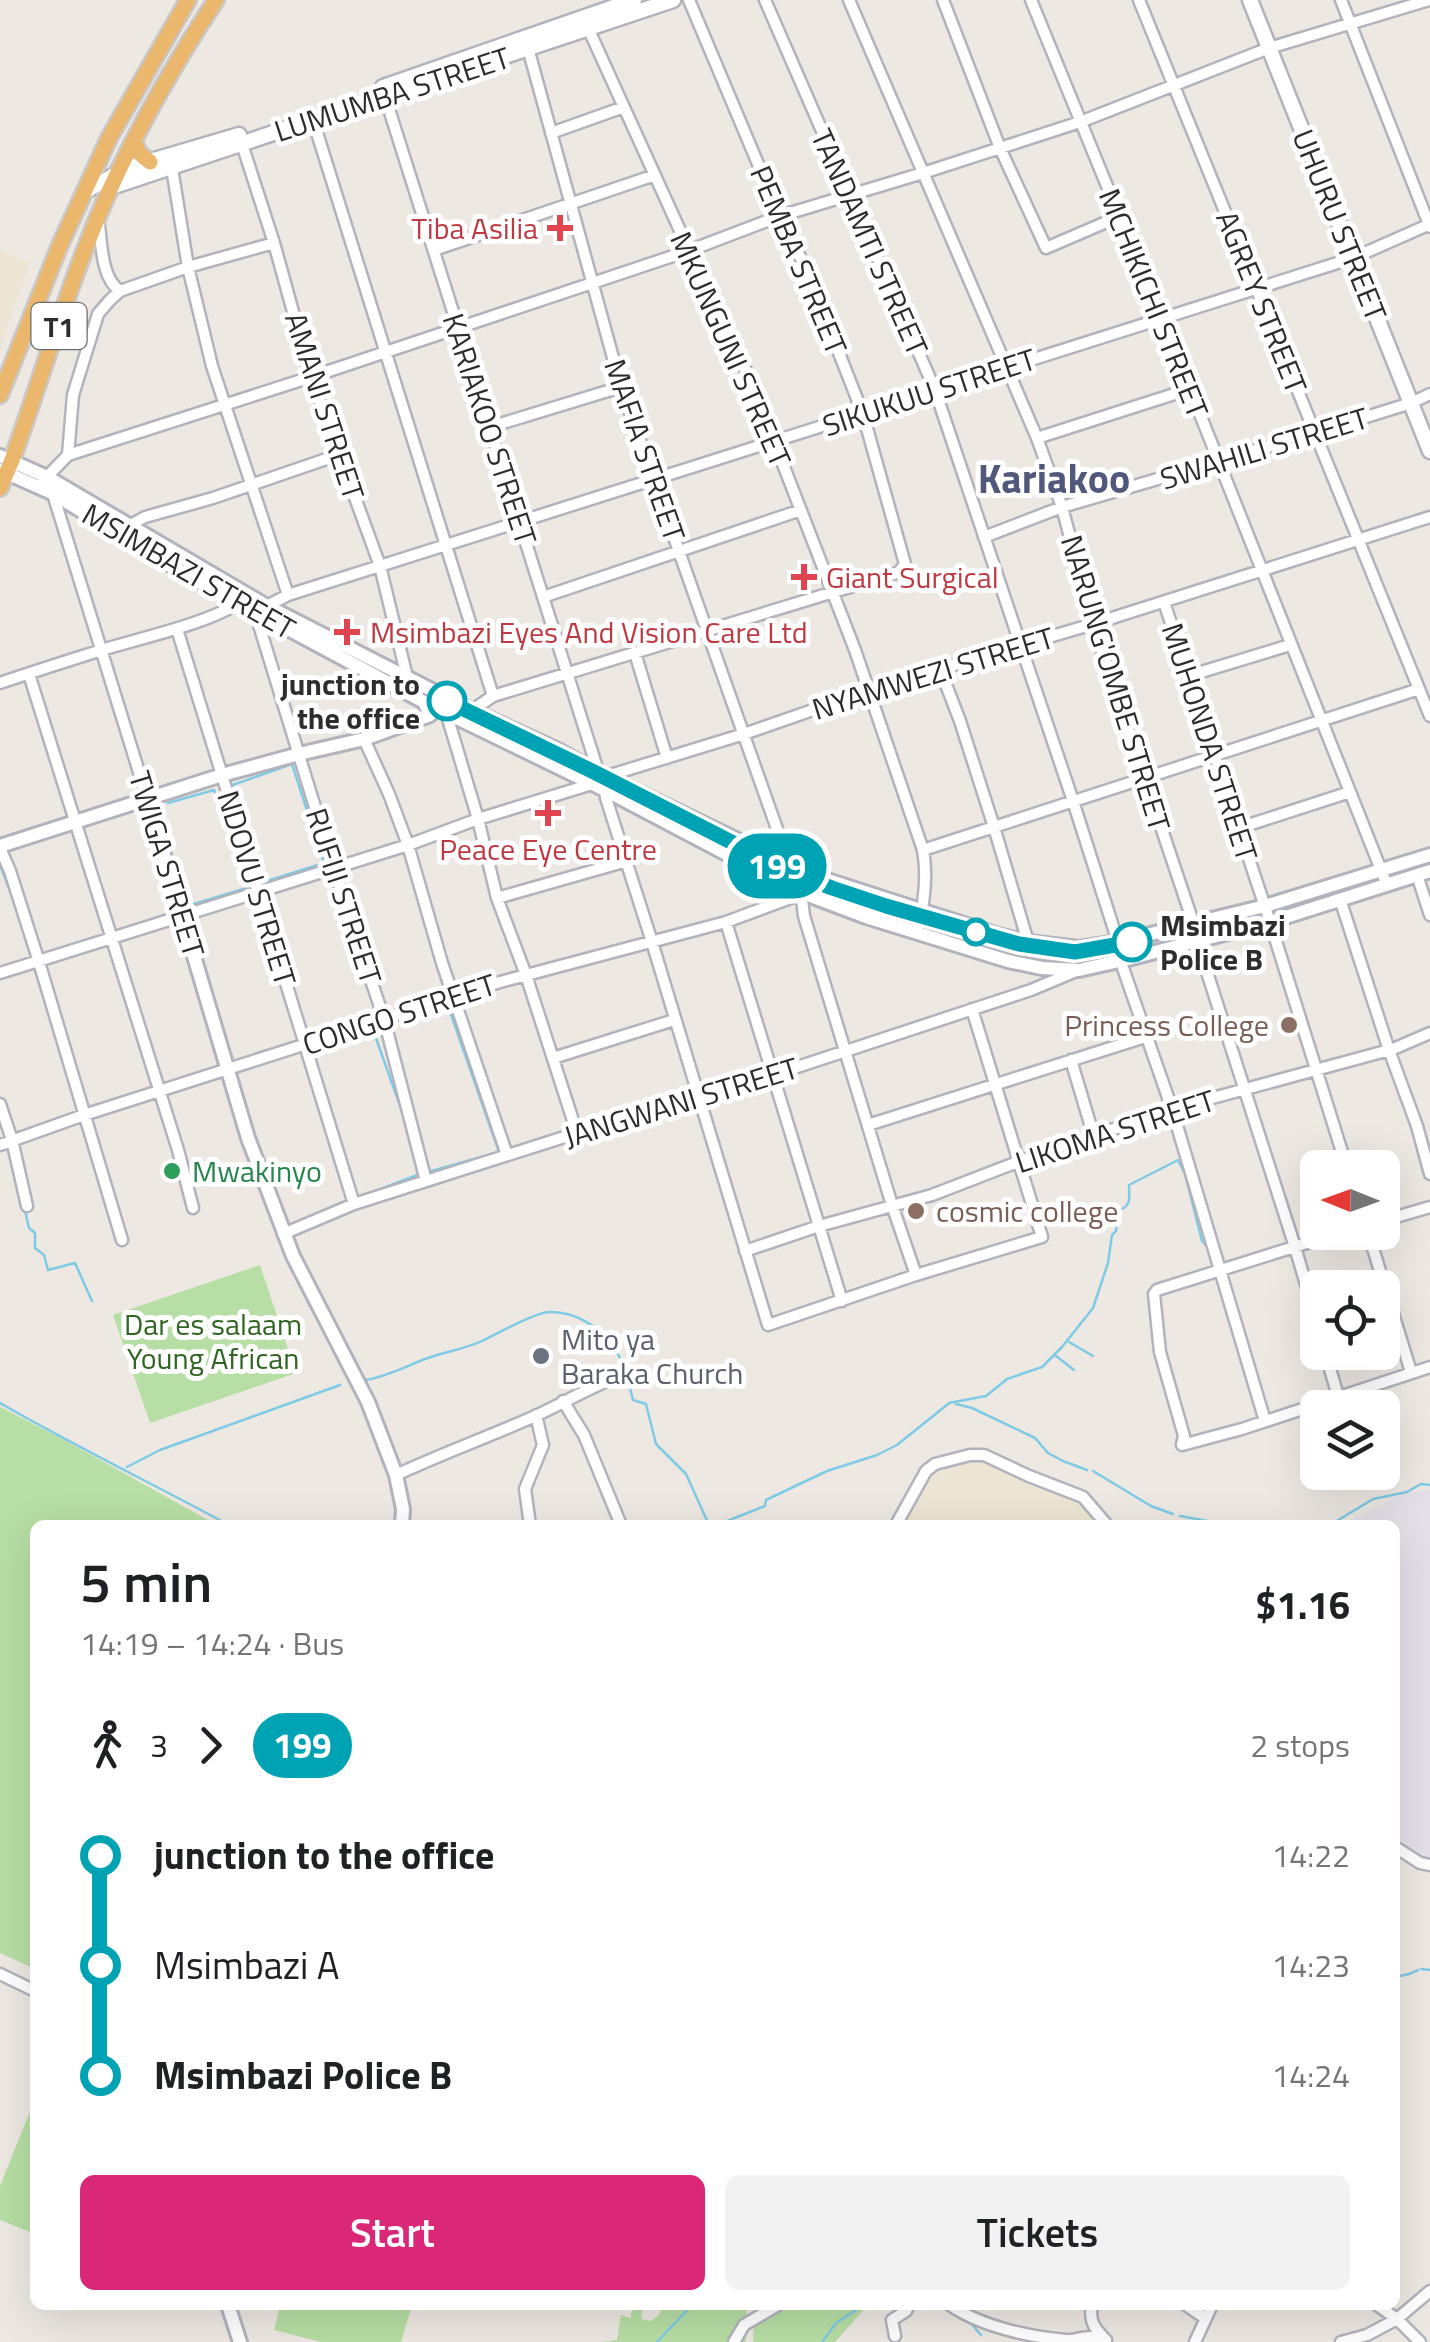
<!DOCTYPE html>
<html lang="en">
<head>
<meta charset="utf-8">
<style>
	:root { --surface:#fff; --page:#f2f2f2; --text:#202124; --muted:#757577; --accent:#db2777 }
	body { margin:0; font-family:"Titillium Web",sans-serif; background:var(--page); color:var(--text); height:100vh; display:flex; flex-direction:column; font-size:38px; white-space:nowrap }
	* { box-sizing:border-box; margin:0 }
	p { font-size:32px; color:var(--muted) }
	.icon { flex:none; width:55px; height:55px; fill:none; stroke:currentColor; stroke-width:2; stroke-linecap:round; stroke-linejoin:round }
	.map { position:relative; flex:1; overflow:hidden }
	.panel { position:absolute; left:30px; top:1520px; width:1370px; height:790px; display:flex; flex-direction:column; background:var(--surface); border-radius:15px; box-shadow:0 10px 40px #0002 }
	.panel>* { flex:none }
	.badge { padding:0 20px; border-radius:32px; font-size:35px; line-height:65px }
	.needle { width:65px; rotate:271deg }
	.tools { position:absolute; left:1300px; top:1150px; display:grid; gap:20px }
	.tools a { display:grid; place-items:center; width:100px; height:100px; border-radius:15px; background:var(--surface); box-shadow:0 10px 40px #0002; font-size:50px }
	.map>.badge { position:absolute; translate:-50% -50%; box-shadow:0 0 0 5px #fff }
	.legs { display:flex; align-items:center; gap:15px; height:110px; padding:0 50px; font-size:32px }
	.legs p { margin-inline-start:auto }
	.headline { display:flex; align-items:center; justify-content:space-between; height:170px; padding:0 50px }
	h1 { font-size:55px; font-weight:600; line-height:75px }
	.button { display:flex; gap:20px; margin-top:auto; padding:20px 50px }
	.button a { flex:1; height:115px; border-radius:15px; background:var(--accent); color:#fff; font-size:40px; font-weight:600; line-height:115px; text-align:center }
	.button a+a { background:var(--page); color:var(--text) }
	ul { padding:0 50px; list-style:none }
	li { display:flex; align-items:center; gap:35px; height:110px; font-size:38px }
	li i { display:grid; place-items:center; width:15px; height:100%; margin:0 12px; background:currentColor }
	li i::after { content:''; width:25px; height:25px; margin:-12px; border:8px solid; border-radius:50%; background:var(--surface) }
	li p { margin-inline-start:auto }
	li:first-child i { background:linear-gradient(#0000 50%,currentColor 0) }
	li:last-child i { background:linear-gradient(currentColor 50%,#0000 0) }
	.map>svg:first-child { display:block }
	.industrial { fill:#e3e1e7 }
	.education { fill:#ede5d3 }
	.green { fill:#b7dea4 }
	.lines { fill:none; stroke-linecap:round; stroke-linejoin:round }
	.stream { stroke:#7fcae5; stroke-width:2.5 }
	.minor-casing { stroke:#b2b3bc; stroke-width:15 }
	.tertiary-casing { stroke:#b2b3bc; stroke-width:18 }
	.secondary-casing { stroke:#b2b3bc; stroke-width:19 }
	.trunk-casing { stroke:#c8c8c8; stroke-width:20 }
	.minor { stroke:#fff; stroke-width:10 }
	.tertiary { stroke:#fff; stroke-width:12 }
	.secondary { stroke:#fff; stroke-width:14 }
	.trunk { stroke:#eab76c; stroke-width:15 }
	.line-1-casing { stroke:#fff; stroke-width:22 }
	.line-1 { stroke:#00a3b4; stroke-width:15 }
	.health-dot { fill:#e0444e; stroke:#fff; stroke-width:4 }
	.stop-1-dot { fill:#fff; stroke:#00a3b4; stroke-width:5 }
	.education-dot { fill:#8d6e63; stroke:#fff; stroke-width:4 }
	.leisure-dot { fill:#2e9e5b; stroke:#fff; stroke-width:4 }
	.worship-dot { fill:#6b7280; stroke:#fff; stroke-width:4 }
	.labels { text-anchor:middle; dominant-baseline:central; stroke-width:10; stroke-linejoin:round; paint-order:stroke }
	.shield { fill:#fff; stroke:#6c6c6c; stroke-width:2.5 }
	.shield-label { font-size:28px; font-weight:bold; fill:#2d2d2d }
	.street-label { font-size:30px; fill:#2d2d2d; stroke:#fff }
	.health-label { font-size:30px; fill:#be3a42; stroke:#fff; text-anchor:start }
	.stop-label { font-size:30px; font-weight:bold; fill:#2d2d2d; stroke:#fff; text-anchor:end }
	.education-label { font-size:30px; fill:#785e54; stroke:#fff; text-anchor:end }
	.leisure-label { font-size:30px; fill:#27864d; stroke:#fff; text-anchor:start }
	.park-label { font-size:30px; fill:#306622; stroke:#fff }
	.worship-label { font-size:30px; fill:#5b616d; stroke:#fff; text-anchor:start }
	.district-label { font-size:40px; font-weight:bold; fill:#51587b; stroke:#fff }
</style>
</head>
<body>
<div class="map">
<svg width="1430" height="2342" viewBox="0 0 1430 2342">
	<rect width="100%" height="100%" fill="#ede8e2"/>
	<path class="industrial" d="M 1430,1488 L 1430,1860 L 1420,1859 L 1395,1841 L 1395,1525 L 1341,1525 L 1389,1501 L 1389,1498 Z"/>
	<path class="education" d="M 0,250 L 30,262 L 0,350 Z
		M 962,1457 L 982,1459 L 1082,1497 L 1105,1525 L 897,1525 L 928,1469 Z"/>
	<path class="green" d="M 260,1265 L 296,1373 L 150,1423 L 113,1315 Z
		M 0,1407 L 59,1437 L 217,1525 L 35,1525 L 35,1969 L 0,1953 Z
		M 35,2099 L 35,2234 L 0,2220 L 0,2186 Z
		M 280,2305 L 412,2305 L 401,2342 L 321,2342 L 274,2330 Z
		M 640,2305 L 643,2305 L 641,2319 L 651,2321 L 659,2315 L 663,2305 L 747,2305 L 746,2342 L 601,2342 L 617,2340 L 621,2315 L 631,2318 L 631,2312 Z
		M 754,2305 L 868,2305 L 835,2342 L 753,2342 Z"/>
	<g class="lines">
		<path class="stream" d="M 292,764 L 324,863 L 261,883 L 254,859 L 227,787 Z
			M 168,803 L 214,790 L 250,887 L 194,904
			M 0,865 L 15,904 L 31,956
			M 191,919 L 206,974
			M 123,929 L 173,912
			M 34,967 L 63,1059
			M 372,1027 L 404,1117
			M 9,1152 L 15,1175
			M 428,1172 L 499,1152 L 447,1003
			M 362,1196 L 420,1174
			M 25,1211 L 29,1228 L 35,1233 L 35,1248 L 44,1255 L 48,1270 L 75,1263 L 92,1301
			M 1069,1342 L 1093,1356
			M 1056,1356 L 1074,1370
			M 627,1376 L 633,1400 L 646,1404 L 656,1444 L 686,1474 L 709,1525
			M 366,1380 C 387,1376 405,1367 425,1359 C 444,1352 466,1349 484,1340 C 498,1333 536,1312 549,1312 C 585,1312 613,1337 625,1369
			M 0,1403 C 75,1446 153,1484 229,1525
			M 949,1403 L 986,1396 L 1007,1379 L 1042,1367 L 1062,1347 L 1093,1308 L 1108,1263 L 1112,1235 L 1116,1231 L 1118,1211 C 1132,1205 1129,1200 1129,1185 L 1178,1160 L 1185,1174 L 1202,1241 L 1208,1247 L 1213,1269
			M 956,1404 L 972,1408 L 1035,1438 L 1048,1453 L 1063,1461 L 1087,1470
			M 127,1467 L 160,1450 L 340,1385
			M 1093,1471 L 1151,1506 L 1173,1514
			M 1180,1516 L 1224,1524
			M 717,1525 L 765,1506 L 766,1500 L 827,1471 L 877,1455 L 897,1445 L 948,1404
			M 1330,1525 L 1373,1499 L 1407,1492 L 1421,1484 L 1430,1485
			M 1395,1958 L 1398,1976
			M 1421,1969 L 1430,1970
			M 1395,1977 L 1409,1974 L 1418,1970
			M 969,2321 L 981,2335
			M 657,2342 L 692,2305
			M 822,2342 L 836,2323 L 864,2305"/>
		<defs>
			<path id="minor" d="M 765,0 L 935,390 L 1073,801 L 1118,942
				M 849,0 L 1037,438 L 1062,507 L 1093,624 L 1194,925
				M 943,0 L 1000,148 L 1046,248 L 1118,217
				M 1031,0 L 1190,389 L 1387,885
				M 1139,0 L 1430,716
				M 1341,0 L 1430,227
				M 588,28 L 732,345 L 756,389 L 774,441 L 855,650 L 923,850 C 928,877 924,905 917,932
				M 528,48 L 621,387 L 783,846 L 799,875 L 804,916 L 892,1205 L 916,1275
				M 383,90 L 598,771
				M 313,120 L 493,696
				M 551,133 L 624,107
				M 241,141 L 274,243 L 311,377 L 380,566 L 407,677
				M 171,162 L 188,267 L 212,366 L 288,595
				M 98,219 C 102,241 100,277 120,291
				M 434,250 L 655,175
				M 490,427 L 621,387
				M 1037,438 L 1190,389
				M 68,455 L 73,395 L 98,314 L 110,300 L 120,291 L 188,267 L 274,243
				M 43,481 L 68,455 L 311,377 L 688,251 L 780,216 L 923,173 L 1080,122 L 1269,48 L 1429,0
				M 53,494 L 147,798
				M 127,527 L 145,517 L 213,498 L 338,455
				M 984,537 L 1062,507 L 1315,433 L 1411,403 L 1430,394
				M 543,597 L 801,510
				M 1164,602 L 1270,922 L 1347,1168
				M 177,629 L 354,1204
				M 635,653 L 667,758
				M 940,669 L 960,721 L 994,827 L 1028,942
				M 29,674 L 178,1150 L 193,1208
				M 1188,676 L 1290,645
				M 0,683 C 35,671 70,660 105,649 C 134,640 226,619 243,598
				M 447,710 L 446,712 L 478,819 L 497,898 L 526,975 L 577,1133
				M 472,714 L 474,709 L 493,696 L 899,572 L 905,564 L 863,414 L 806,269 L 780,216 L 689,0
				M 364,739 L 389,794 L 408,845 L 442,963 L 507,1155
				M 607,776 L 744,734 L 870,690 L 1093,624 L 1430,517
				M 605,790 L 606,798 L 652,942 L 768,1325 L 916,1275 L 1042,1237 L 972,1009
				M 1239,828 L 1350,792
				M 0,848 L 10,871 L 39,962 L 122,1240
				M 923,850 L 1419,689
				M 1417,875 L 1430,915
				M 497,898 L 627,861
				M 1340,899 L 1389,1050 L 1417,1126 L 1430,1174
				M 726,922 L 842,1301
				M 1198,944 L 1295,1247 L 1318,1325
				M 1123,968 L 1172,1109 L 1265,1421
				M 0,973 L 408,845 L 478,819 L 592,784
				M 553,1058 L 674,1020
				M 1071,1060 L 1094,1137
				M 0,1104 L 12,1140 L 27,1206
				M 868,1125 L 1145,1037
				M 0,1145 L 84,1115 L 500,982 L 726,922 L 796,896 L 797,891
				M 426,1181 L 384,1019 L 334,869 L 255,612 L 288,595 L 1353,258 L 1430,224
				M 1382,1221 L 1430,1207
				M 1342,1232 L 1157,1290 L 1154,1294 L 1160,1352 L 1184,1436 L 1182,1445 L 1242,1429 L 1430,1367
				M 1368,1232 L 1411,1372
				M 283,1234 L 354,1204 L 577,1133 L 773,1075 L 1031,990 L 1074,972
				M 745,1251 L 819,1226 L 932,1195 L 1020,1161 L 1172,1109 L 1393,1049 L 1430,1033
				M 1325,1352 L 1338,1396
				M 563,1401 L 584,1435 L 621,1525
				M 396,1475 C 441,1454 488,1437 533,1417 C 564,1403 593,1385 625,1374
				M 530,1525 L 525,1489 L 543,1445 L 536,1415
				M 896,1525 L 926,1471 L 935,1464 L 970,1455 L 984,1455 L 1029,1476 L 1083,1497 L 1107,1525
				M 1395,1847 L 1420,1863 L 1430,1865
				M 0,1974 L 35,1991
				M 950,2305 C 980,2326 1029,2337 1066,2340 C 1074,2341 1081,2337 1090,2337 C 1095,2337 1100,2339 1106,2340
				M 1092,2305 C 1089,2321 1094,2328 1105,2339
				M 1186,2305 L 1205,2318
				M 1377,2305 L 1397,2319 L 1420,2342
				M 895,2336 L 892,2320 L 906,2311 L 909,2305
				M 734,2342 L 744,2325 L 778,2305
				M 1195,2342 L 1212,2305
				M 1341,2342 L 1367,2335 L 1397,2319 L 1430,2291"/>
			<path id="tertiary" d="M 0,456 L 47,477 L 265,605 L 473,711 L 560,751 L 603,775 L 783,862 L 824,879 L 998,935 L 1028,942 L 1079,948 L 1118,942 L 1265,906 L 1430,855
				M 0,470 L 52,493 L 182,572 L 424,702 L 605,790 L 797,891 L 866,917 L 1008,961 L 1042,968 L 1079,970 L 1128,959 L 1270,922 L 1430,871
				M 147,798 L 248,1138 L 293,1256 L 368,1402 L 396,1475 L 403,1509 L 402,1525
				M 0,846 L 222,775 L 299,754 L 364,739 L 430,715 L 424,702
				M 228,2305 L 240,2342"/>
			<path id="secondary" d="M 1250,0 L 1430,451
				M 383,87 L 634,0
				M 111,187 L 673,0
				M 86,191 L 127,168 L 239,135"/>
			<path id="trunk" d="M 134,142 L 139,153 L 150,162
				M 0,395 L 60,245 L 109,138 L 188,0
				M 0,488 L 12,460 C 44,371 72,272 111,187 C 142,120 176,61 216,0"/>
		</defs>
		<use href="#minor" class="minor-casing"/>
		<use href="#tertiary" class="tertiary-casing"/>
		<use href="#secondary" class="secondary-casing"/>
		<use href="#trunk" class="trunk-casing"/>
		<use href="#minor" class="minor"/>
		<use href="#tertiary" class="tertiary"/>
		<use href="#secondary" class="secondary"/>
		<use href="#trunk" class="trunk"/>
	</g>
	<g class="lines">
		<defs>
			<path id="line-1" d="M 447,701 L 592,771 L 784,869 L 832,888 L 886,906 L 1019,944 L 1075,952 L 1132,942"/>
		</defs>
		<use href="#line-1" class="line-1-casing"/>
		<use href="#line-1" class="line-1"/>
	</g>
	<g class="health-dot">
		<path d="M555 213h10v10h10v10h-10v10h-10v-10h-10v-10h10z"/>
		<path d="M799 562h10v10h10v10h-10v10h-10v-10h-10v-10h10z"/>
		<path d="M342 617h10v10h10v10h-10v10h-10v-10h-10v-10h10z"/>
		<path d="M543 798h10v10h10v10h-10v10h-10v-10h-10v-10h10z"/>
	</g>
	<g class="stop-1-dot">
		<circle cx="447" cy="701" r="18"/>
		<circle cx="976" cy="932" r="12"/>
		<circle cx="1132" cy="942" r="18"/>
	</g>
	<g class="education-dot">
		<circle cx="1289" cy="1025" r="10"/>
		<circle cx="916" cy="1211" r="10"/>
	</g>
	<circle class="leisure-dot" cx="172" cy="1171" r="10"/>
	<circle class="worship-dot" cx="541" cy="1356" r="10"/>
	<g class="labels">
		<rect class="shield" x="31.5" y="303" width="55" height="46" rx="8"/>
		<g class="shield-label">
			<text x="59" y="326">T1</text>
		</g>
		<g class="street-label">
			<text transform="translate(392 94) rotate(-18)">LUMUMBA STREET</text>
			<text transform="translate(1340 225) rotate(68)">UHURU STREET</text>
			<text transform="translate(870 242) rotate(66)">TANDAMTI STREET</text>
			<text transform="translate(799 260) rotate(67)">PEMBA STREET</text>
			<text transform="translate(1262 302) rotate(68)">AGREY STREET</text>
			<text transform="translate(1154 303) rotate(68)">MCHIKICHI STREET</text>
			<text transform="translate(731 349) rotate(66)">MKUNGUNI STREET</text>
			<text transform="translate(929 392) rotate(-18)">SIKUKUU STREET</text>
			<text transform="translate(325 406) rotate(72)">AMANI STREET</text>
			<text transform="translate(490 429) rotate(72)">KARIAKOO STREET</text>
			<text transform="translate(1264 448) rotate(-17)">SWAHILI STREET</text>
			<text transform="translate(645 450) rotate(71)">MAFIA STREET</text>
			<text transform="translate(189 571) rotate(30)">MSIMBAZI STREET</text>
			<text transform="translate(933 673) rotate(-17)">NYAMWEZI STREET</text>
			<text transform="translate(1116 683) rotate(73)">NARUNG'OMBE STREET</text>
			<text transform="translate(1210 742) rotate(72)">MUHONDA STREET</text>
			<text transform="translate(167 864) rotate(73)">TWIGA STREET</text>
			<text transform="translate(257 888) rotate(73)">NDOVU STREET</text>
			<text transform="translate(344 896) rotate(72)">RUFIJI STREET</text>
			<text transform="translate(399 1014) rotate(-18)">CONGO STREET</text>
			<text transform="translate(681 1102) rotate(-17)">JANGWANI STREET</text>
			<text transform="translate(1115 1131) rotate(-18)">LIKOMA STREET</text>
		</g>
		<g class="health-label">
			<text x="538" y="228" text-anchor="end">Tiba Asilia</text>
			<text x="826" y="577">Giant Surgical</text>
			<text x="370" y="632">Msimbazi Eyes And Vision Care Ltd</text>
			<text x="548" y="849" text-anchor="middle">Peace Eye Centre</text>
		</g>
		<g class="stop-label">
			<text x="420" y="684">junction to<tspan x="420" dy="34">the office</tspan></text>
			<text x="1160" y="925" text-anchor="start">Msimbazi<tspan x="1160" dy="34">Police B</tspan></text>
		</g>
		<g class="education-label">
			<text x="1269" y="1025">Princess College</text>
			<text x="936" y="1211" text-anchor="start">cosmic college</text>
		</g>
		<g class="leisure-label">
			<text x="192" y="1171">Mwakinyo</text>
		</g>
		<g class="park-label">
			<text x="213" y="1324">Dar es salaam<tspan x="213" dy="34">Young African</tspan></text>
		</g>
		<g class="worship-label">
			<text x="561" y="1339">Mito ya<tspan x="561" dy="34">Baraka Church</tspan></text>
		</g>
		<g class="district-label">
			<text x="1054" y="478">Kariakoo</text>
		</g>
	</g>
</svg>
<div class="tools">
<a><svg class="needle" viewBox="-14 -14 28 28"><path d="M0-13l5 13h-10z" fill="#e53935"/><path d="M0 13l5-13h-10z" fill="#757577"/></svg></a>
<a><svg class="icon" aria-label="locate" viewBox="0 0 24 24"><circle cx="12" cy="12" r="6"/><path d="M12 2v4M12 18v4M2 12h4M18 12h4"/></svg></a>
<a><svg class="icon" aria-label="layers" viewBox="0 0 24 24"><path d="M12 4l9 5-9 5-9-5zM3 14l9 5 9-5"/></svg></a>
</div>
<b class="badge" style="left:777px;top:866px;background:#00a3b4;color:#fff">199</b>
<section class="panel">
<div class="headline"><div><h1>5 min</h1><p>14:19 – 14:24 · Bus</p></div><b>$1.16</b></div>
<div class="legs"><svg class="icon" aria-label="walk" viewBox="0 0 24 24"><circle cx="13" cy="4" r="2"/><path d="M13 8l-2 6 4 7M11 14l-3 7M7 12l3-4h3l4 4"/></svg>3<svg class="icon" aria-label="forward" viewBox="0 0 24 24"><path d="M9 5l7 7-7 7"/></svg><b class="badge" style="background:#00a3b4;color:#fff">199</b><p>2 stops</p></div>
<ul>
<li><i style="color:#00a3b4"></i><b>junction to the office</b><p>14:22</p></li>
<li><i style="color:#00a3b4"></i><span>Msimbazi A</span><p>14:23</p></li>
<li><i style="color:#00a3b4"></i><b>Msimbazi Police B</b><p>14:24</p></li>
</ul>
<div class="button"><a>Start</a><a>Tickets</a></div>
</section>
</div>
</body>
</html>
